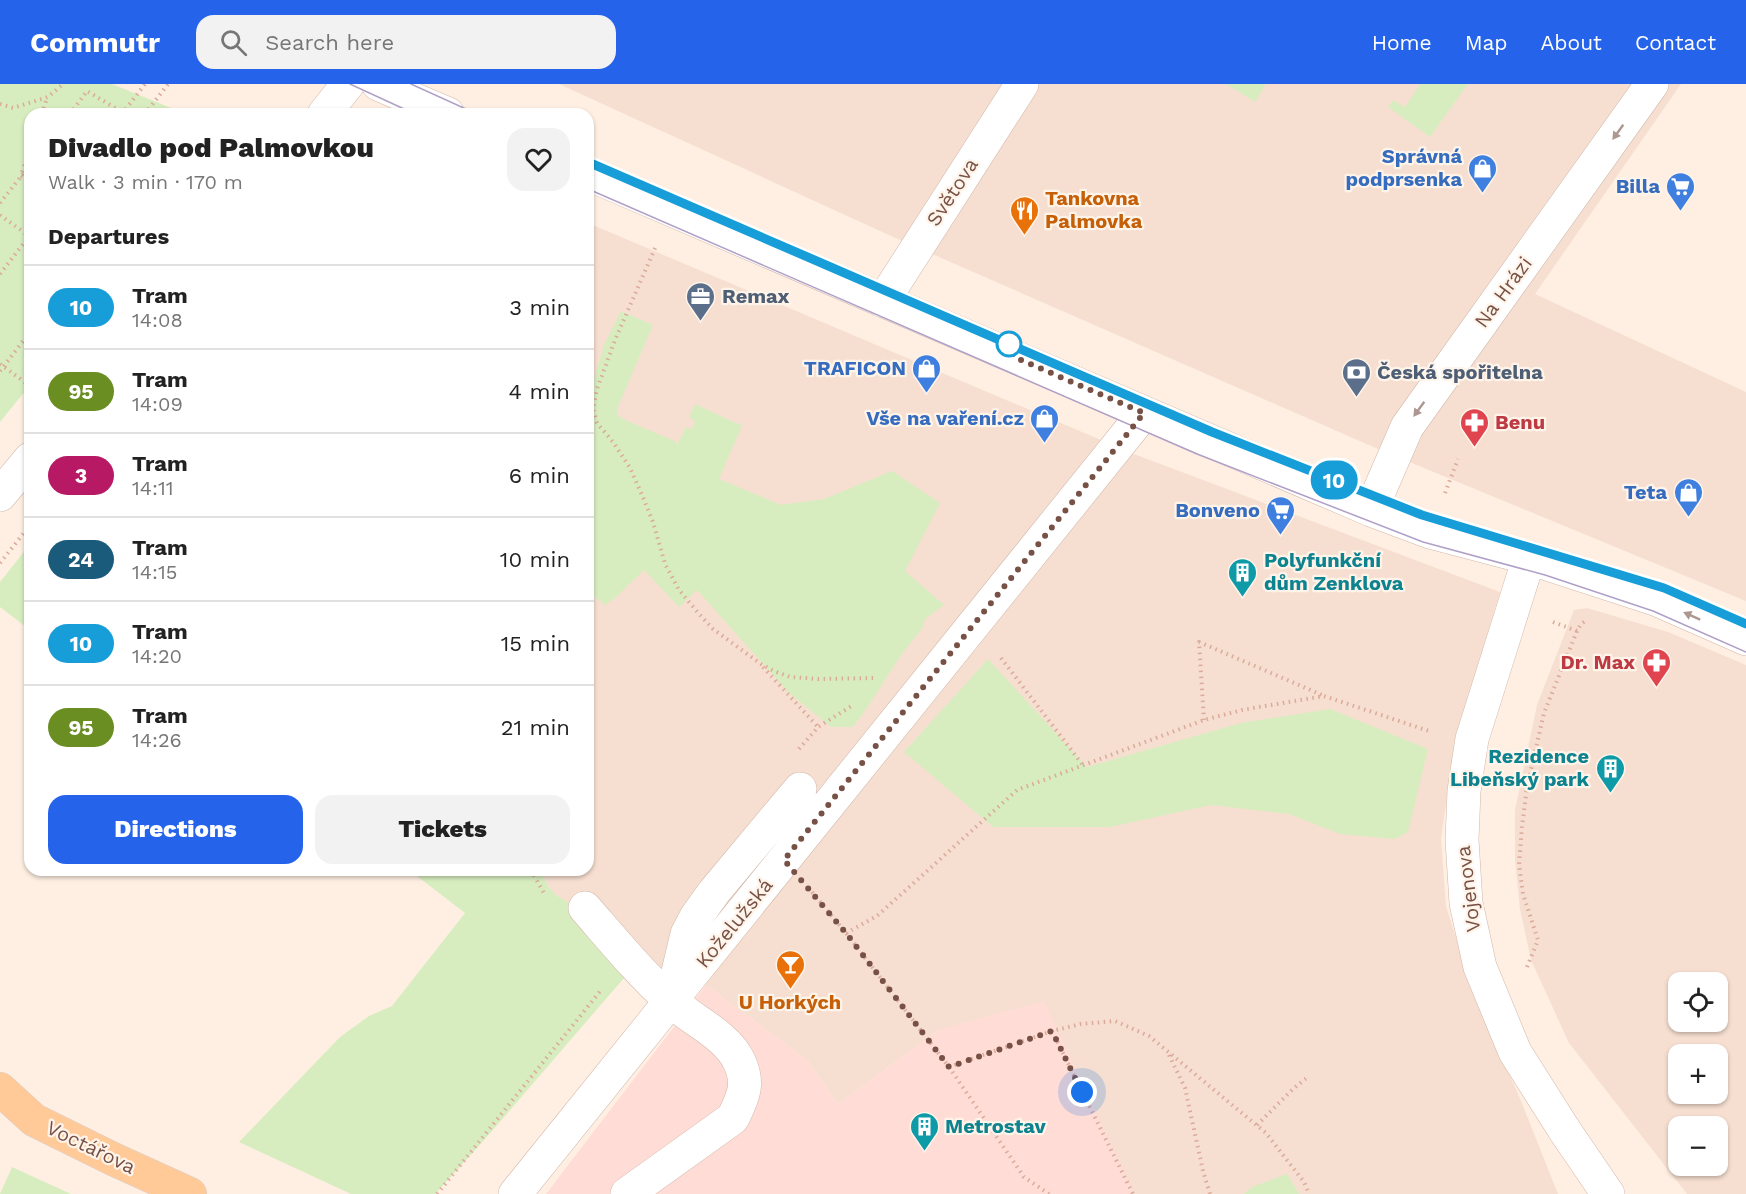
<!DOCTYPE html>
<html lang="en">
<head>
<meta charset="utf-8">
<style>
	:root { --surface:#fff; --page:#f2f2f2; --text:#222; --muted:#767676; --line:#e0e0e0; --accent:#2563eb }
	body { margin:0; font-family:"Work Sans",sans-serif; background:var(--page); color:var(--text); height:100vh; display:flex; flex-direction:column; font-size:22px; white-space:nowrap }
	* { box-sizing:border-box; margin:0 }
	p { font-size:20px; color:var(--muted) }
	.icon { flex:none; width:33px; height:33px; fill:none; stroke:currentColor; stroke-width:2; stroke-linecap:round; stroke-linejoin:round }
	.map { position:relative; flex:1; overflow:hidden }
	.sheet { position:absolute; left:24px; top:24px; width:570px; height:768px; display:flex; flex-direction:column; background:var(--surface); border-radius:18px; box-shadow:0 2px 4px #0004 }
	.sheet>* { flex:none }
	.badge { padding:0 12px; border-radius:20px; font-size:21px; line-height:39px }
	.buttons { position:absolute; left:1668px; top:888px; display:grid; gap:12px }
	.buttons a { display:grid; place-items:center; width:60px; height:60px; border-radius:12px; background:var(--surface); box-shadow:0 2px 4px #0004; font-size:30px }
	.you { position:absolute; width:30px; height:30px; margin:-15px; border:4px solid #fff; border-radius:50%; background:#1a73e8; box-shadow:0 0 0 9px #1a73e833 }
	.map>.badge { position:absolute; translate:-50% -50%; box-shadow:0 0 0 3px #fff }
	h2 { padding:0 24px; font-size:22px; line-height:54px }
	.round { display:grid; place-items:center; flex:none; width:63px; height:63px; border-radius:18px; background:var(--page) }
	.head { display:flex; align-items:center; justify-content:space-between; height:102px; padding:0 24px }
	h1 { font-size:28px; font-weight:800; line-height:45px }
	.action { display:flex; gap:12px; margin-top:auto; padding:12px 24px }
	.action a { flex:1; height:69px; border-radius:18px; background:var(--accent); color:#fff; font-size:24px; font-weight:800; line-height:69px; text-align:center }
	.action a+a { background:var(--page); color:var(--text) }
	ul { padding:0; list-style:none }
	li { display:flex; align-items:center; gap:18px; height:84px; padding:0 24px; border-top:2px solid var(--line) }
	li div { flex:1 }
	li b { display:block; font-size:22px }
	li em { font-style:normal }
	li .badge { min-width:66px; font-weight:700; text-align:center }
	header { display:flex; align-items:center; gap:36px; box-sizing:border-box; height:84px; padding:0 30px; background:var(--accent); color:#fff }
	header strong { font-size:28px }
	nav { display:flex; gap:33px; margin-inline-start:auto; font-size:21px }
	.search { width:420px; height:54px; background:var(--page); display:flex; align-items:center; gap:15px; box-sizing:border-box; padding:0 21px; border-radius:18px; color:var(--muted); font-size:22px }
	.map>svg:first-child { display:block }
	.residential { fill:#f6dfd0; fill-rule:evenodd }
	.commercial { fill:#ffdcd5 }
	.green { fill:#d8edbf }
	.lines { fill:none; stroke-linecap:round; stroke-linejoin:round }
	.minor-casing { stroke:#d2b7aa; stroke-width:34 }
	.major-casing { stroke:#d9cecb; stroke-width:34 }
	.path { stroke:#dbaa9a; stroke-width:4; stroke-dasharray:1.5 4.5; stroke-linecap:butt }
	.minor { stroke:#fff; stroke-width:33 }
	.major { stroke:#ffca98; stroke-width:33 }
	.tram { stroke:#b0a0c8; stroke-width:1.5 }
	.oneway { fill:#ae9790 }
	.line-casing { stroke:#fff; stroke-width:14 }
	.line { stroke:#179ed8; stroke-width:9 }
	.walk { stroke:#785146; stroke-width:6; stroke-dasharray:0 10.8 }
	.stop-dot { fill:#fff; stroke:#179ed8; stroke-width:3 }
	.labels { text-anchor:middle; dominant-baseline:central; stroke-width:4.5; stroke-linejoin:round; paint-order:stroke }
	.shop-label { font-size:20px; font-weight:bold; fill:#366cbe; stroke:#fff4ea; text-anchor:end }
	.street-label { font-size:20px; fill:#785146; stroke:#fff4ea }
	.food-label { font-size:20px; font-weight:bold; fill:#c56008; stroke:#fff4ea; text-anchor:start }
	.service-label { font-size:20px; font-weight:bold; fill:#4e5e75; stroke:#fff4ea; text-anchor:start }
	.health-label { font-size:20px; font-weight:bold; fill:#be3a42; stroke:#fff4ea; text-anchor:start }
	.culture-label { font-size:20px; font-weight:bold; fill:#0d838f; stroke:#fff4ea; text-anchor:start }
</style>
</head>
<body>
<header>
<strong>Commutr</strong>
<div class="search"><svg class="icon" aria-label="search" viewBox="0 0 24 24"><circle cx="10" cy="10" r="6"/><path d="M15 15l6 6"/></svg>Search here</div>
<nav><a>Home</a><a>Map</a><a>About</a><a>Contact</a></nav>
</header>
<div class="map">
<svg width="1746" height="1110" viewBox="0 0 1746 1110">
	<rect width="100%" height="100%" fill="#feefe2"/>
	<path class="residential" d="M 559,0 L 1681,0 L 1535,210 L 1746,308 L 1746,517 L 1378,365 L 891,152 Z
		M 588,139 L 1134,370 L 1500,508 L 1455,656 L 1441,755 L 1446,822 L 1474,912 L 1519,1012 L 1558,1110 L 1134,1110 L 940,945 L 838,1020 L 807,976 L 706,901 L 632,885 L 574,822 L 556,811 L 548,802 L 540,786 L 588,786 Z
		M 1587,524 L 1668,548 L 1746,581 L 1746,1110 L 1687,1110 L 1569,959 L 1531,876 L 1520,825 L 1515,776 L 1515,726 L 1537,621 L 1574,526 ZM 1718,898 L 1718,938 L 1678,938 L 1678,898 ZM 1678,970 L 1718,970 L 1718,1010 L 1678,1010 ZM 1678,1042 L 1718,1042 L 1718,1082 L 1678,1082 Z"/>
	<path class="commercial" d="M 706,901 L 807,976 L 838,1020 L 940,945 L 1044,917 L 1134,1110 L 546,1110 Z"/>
	<path class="green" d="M 0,0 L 112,0 L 186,30 L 30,30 L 30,301 L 0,338 Z
		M 1226,0 L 1266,0 L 1255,18 Z
		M 1420,0 L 1468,0 L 1430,53 L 1388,23 L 1393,16 L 1405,23 Z
		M 621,227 L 653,241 L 617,325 L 618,331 L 623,335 L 677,358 L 676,360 L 677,361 L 686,343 L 692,345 L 695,337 L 689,334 L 695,320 L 740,341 L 744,337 L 719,395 L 781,421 L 824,415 L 892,387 L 940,419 L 905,487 L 944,521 L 925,535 L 922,545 C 895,574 878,612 853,643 L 831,643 L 788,608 L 697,506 L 679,523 L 644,486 L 614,515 L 605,521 L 588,507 L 588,315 L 604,261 Z
		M 30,460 L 30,546 L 0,523 L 0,498 Z
		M 988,575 L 1087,683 L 1241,639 L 1330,625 L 1428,665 L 1408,748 L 1395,755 L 1340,750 L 1289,730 L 1211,721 L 1110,743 L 993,743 L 904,668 Z
		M 409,786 L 540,786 L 548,802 L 556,811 L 574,822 L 632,885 C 566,960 503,1037 435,1110 L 351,1110 L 239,1058 L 340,953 L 369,932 L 392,922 L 465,829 Z
		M 12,1083 L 71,1110 L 0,1110 Z
		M 1287,1090 L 1299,1110 L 1244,1110 L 1252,1103 Z"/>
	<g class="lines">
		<defs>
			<path id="minor" d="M 378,0 L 448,30
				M 324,30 L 348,0
				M 588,90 L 1371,426 L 1430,448 L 1529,474 L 1655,515 L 1746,555
				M 883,217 L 1022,0
				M 0,411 L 30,375
				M 1371,426 L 1407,343 L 1652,0
				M 1529,474 L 1472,655 L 1464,707 L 1462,756 L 1466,819 L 1480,883 L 1515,968 L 1565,1047 L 1608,1110
				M 585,824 C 612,855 639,888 670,916 C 691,936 726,950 739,977 C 750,1000 743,1013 733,1034 L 627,1110
				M 673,909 L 687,850 L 696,833 L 714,808 L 800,705
				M 515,1110 L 1144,329"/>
			<path id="major" d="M 0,1005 L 34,1036 L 113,1075 L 190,1110"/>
		</defs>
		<use href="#minor" class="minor-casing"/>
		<use href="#major" class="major-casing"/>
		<path class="path" d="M 0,20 L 13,24 L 48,13 L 63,0
			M 42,30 L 47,14
			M 70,30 L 87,7 L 125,30
			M 122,30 L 145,0
			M 145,30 L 168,0
			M 22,88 L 30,66
			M 21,92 L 30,98
			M 0,119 L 30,81
			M 0,131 L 29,152
			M 655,164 L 615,256 L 597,305 L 593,325 L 597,339 L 613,358 L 630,384 L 642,411 L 653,438 L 665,480 L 679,506 L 700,531 L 713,545 L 761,580 L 774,587 L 790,593 L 818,595 L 876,594
			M 0,190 L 30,151
			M 0,280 L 30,302
			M 0,287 L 30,248
			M 1445,409 L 1458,375
			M 0,479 L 27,445
			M 1553,538 L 1577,547 L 1581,540 L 1587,536
			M 1001,574 L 1082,680
			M 763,583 L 818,643
			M 1204,636 L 1199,558 L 1322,611
			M 799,665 L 818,643 L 853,621
			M 531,786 L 545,811
			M 812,808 L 846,849 L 949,983 L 1052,947 L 1081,940 L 1115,937 L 1149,952 L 1266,1049 L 1304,1098 L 1309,1110
			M 846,849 L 877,832 L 1017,706 L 1204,636 L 1242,626 L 1324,612 L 1432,648
			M 1527,883 L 1538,856 L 1523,810 L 1519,780 L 1522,743 L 1527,703 L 1544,629 L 1577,547
			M 1052,947 L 1133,1110
			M 1169,971 L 1185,1004 L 1203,1087 L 1210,1110
			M 949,983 L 1024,1093 L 1049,1110
			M 1257,1041 L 1294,1004 L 1308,993
			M 437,1110 L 602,905"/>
		<use href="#minor" class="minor"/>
		<use href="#major" class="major"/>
		<path class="tram" d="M 350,0 L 415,30
			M 411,0 L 477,30
			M 588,78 L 1212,348 L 1422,431 L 1664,504 L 1746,540
			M 588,105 L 1197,370 L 1423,458 L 1545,491 L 1653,527 L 1746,568"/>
	</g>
	<defs><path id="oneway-solid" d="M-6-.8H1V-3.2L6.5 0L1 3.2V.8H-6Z" transform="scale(1.5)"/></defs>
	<g class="oneway">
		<use href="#oneway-solid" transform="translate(1618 48) rotate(126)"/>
		<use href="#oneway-solid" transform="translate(1419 325) rotate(126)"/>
		<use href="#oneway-solid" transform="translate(1692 532) rotate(-156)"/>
	</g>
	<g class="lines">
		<defs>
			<path id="line" d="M 588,78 L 1212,348 L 1422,431 L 1664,504 L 1746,540"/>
		</defs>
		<use href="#line" class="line-casing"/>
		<use href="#line" class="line"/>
		<path class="walk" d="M 1009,260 L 1014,273 L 1144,329 L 784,776 L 846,849 L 949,983 L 1052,947 L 1082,1008"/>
	</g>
	<defs>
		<symbol id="shop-pin" viewBox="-11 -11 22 30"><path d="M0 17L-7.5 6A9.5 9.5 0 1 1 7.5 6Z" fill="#3f7fe0" stroke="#fff4ea"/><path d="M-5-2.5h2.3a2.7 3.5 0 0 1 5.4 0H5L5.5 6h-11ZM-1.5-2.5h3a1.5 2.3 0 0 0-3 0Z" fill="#fff"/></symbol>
		<symbol id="supermarket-pin" viewBox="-11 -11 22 30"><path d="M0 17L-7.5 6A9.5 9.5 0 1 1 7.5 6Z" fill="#3f7fe0" stroke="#fff4ea"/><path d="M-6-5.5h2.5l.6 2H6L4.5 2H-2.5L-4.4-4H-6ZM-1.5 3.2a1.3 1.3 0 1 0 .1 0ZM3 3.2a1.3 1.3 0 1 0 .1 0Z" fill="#fff"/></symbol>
		<symbol id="restaurant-pin" viewBox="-11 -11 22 30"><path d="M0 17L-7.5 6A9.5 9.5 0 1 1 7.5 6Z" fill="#e8710a" stroke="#fff4ea"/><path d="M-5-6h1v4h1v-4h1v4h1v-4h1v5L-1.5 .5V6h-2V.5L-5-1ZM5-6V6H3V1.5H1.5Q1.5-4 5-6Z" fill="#fff"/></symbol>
		<symbol id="office-pin" viewBox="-11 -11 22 30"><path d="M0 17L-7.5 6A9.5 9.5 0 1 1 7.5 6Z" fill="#5c6f8a" stroke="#fff4ea"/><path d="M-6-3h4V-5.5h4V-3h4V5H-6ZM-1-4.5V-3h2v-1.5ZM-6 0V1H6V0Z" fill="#fff"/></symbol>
		<symbol id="bank-pin" viewBox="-11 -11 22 30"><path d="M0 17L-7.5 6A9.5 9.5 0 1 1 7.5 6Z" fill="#5c6f8a" stroke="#fff4ea"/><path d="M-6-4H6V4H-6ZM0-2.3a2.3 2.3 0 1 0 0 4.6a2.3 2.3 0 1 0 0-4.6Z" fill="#fff"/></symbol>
		<symbol id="pharmacy-pin" viewBox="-11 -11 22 30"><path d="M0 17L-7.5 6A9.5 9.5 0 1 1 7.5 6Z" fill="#e0444e" stroke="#fff4ea"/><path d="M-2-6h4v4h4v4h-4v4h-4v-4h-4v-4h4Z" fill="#fff"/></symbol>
		<symbol id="building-pin" viewBox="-11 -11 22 30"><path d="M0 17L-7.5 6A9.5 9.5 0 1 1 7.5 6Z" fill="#0f9aa8" stroke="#fff4ea"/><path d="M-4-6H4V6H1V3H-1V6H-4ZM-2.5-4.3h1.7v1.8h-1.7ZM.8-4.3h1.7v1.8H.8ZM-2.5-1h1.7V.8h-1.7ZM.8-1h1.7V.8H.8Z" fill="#fff"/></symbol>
		<symbol id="bar-pin" viewBox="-11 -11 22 30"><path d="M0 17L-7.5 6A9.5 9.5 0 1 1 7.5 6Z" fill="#e8710a" stroke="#fff4ea"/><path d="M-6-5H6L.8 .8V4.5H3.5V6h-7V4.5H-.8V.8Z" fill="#fff"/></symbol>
	</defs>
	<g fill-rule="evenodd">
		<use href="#shop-pin" x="1466" y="68" width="33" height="45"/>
		<use href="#supermarket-pin" x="1664" y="86" width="33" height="45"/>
		<use href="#restaurant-pin" x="1008" y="110" width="33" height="45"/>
		<use href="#office-pin" x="684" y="196" width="33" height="45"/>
		<use href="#shop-pin" x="910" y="268" width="33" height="45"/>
		<use href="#bank-pin" x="1340" y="272" width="33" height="45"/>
		<use href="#shop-pin" x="1028" y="318" width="33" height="45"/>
		<use href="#pharmacy-pin" x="1458" y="322" width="33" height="45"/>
		<use href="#shop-pin" x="1672" y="392" width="33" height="45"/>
		<use href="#supermarket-pin" x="1264" y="410" width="33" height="45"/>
		<use href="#building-pin" x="1226" y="472" width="33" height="45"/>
		<use href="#pharmacy-pin" x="1640" y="562" width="33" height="45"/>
		<use href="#building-pin" x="1594" y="668" width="33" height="45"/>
		<use href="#bar-pin" x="774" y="864" width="33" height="45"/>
		<use href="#building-pin" x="908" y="1026" width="33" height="45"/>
	</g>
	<circle class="stop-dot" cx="1009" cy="260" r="12"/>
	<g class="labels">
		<g class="shop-label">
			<text x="1462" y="72">Správná<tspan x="1462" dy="23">podprsenka</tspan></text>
			<text x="1660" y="102">Billa</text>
			<text x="906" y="284">TRAFICON</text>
			<text x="1024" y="334">Vše na vaření.cz</text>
			<text x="1667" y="408">Teta</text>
			<text x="1260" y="426">Bonveno</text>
		</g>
		<g class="street-label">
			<text transform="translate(952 108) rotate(-57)">Světova</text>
			<text transform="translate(1503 208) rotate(-54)">Na Hrázi</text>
			<text transform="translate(1468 805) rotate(-97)">Vojenova</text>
			<text transform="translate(734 839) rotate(-51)">Koželužská</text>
			<text transform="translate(91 1063) rotate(26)">Voctářova</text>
		</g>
		<g class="food-label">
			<text x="1045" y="114">Tankovna<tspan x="1045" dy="23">Palmovka</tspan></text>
			<text x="790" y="918" text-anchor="middle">U Horkých</text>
		</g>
		<g class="service-label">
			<text x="722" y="212">Remax</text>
			<text x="1377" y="288">Česká spořitelna</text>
		</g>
		<g class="health-label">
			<text x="1495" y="338">Benu</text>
			<text x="1635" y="578" text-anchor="end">Dr. Max</text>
		</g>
		<g class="culture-label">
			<text x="1264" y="476">Polyfunkční<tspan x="1264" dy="23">dům Zenklova</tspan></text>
			<text x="1589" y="672" text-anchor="end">Rezidence<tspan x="1589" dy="23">Libeňský park</tspan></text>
			<text x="945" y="1042">Metrostav</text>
		</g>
	</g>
</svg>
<div class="buttons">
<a><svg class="icon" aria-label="locate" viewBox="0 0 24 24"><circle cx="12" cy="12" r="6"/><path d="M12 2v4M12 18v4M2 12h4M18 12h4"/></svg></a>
<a>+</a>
<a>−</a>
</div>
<div class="you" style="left:1082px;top:1008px"></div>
<b class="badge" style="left:1334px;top:396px;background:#179ed8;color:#fff">10</b>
<section class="sheet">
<div class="head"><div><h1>Divadlo pod Palmovkou</h1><p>Walk · 3 min · 170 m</p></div><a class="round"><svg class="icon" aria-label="heart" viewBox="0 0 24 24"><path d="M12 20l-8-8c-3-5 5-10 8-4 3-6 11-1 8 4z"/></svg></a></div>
<h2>Departures</h2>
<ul>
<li><span class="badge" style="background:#179ed8;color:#fff">10</span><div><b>Tram</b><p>14:08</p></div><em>3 min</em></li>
<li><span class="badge" style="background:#6b8e23;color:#fff">95</span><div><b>Tram</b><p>14:09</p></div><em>4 min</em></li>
<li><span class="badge" style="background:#b71965;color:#fff">3</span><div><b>Tram</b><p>14:11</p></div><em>6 min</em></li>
<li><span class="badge" style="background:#1a5a7b;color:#fff">24</span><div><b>Tram</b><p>14:15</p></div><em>10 min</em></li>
<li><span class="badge" style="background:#179ed8;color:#fff">10</span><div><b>Tram</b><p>14:20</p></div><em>15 min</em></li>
<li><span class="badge" style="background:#6b8e23;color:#fff">95</span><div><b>Tram</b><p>14:26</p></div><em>21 min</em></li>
</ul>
<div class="action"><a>Directions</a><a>Tickets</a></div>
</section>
</div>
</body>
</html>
